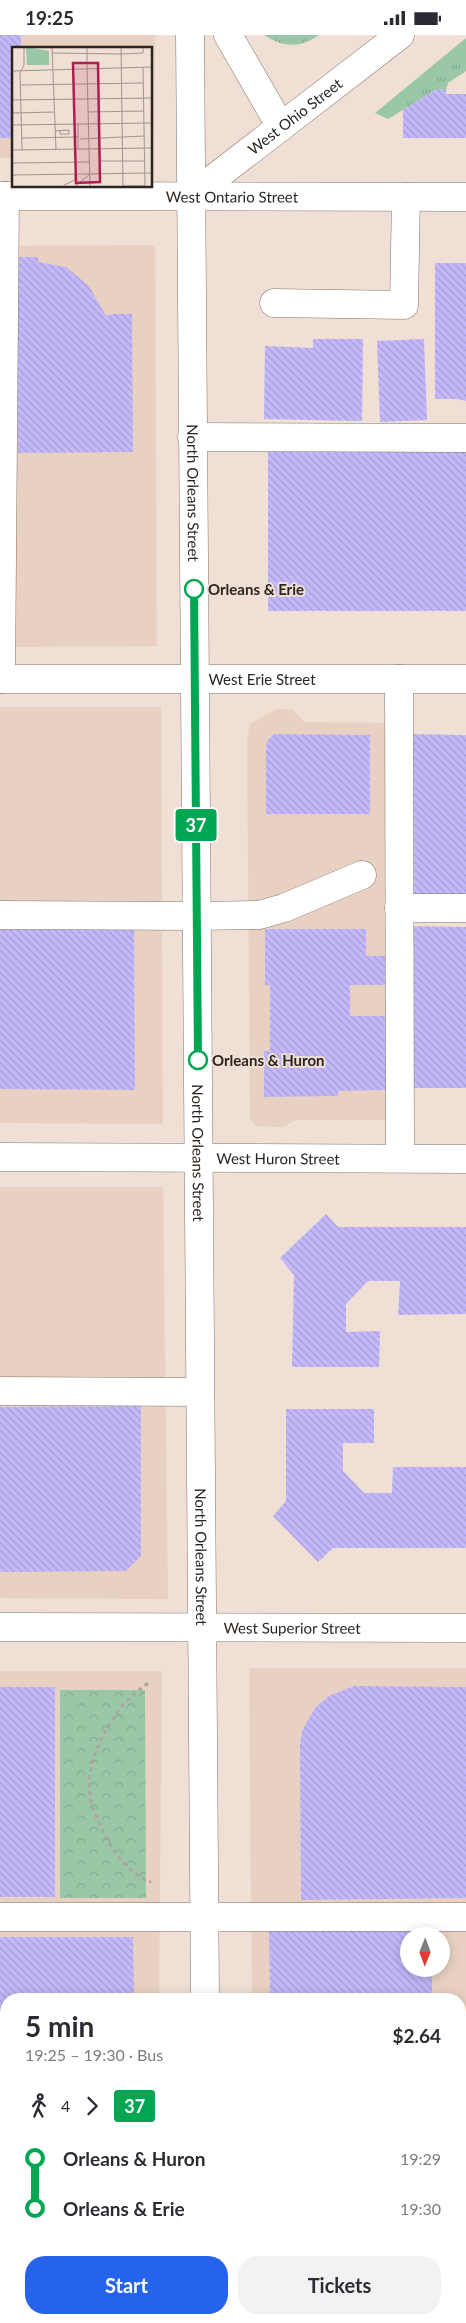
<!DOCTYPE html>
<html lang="en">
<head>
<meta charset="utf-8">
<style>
	:root { --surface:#fff; --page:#f2f2f3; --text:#2b2b33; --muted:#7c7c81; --accent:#2563eb }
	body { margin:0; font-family:Lato,sans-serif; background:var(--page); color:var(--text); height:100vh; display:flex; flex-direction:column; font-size:19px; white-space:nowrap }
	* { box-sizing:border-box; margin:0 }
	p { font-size:16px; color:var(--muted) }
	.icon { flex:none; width:28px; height:28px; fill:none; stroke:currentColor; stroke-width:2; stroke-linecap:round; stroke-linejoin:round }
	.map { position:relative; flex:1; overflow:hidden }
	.details { position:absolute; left:0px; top:1958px; width:466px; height:331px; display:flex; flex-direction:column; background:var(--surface); border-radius:20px 20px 0 0; box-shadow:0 2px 12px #0003 }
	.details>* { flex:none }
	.badge { padding:0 10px; border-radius:4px; font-size:18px; line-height:32px }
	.needle { width:32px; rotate:181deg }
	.buttons { position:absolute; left:400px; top:1892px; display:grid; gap:10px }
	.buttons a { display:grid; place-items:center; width:50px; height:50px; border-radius:50%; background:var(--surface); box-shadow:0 2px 12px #0003; font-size:25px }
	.map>.badge { position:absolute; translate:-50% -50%; box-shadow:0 0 0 2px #fff }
	.legs { display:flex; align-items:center; gap:8px; height:55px; padding:0 25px; font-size:16px }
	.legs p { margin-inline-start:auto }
	.head { display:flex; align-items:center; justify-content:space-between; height:85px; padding:0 25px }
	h1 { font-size:28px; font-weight:700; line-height:38px }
	.cta { display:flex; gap:10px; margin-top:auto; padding:10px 25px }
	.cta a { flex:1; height:58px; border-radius:20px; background:var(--accent); color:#fff; font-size:20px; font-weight:700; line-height:58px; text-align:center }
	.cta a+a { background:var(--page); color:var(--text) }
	ul { padding:0 25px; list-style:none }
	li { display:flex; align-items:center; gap:18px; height:50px; font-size:19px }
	li i { display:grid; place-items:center; width:8px; height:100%; margin:0 6px; background:currentColor }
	li i::after { content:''; width:12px; height:12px; margin:-6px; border:4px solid; border-radius:50%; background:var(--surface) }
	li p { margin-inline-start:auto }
	li:first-child i { background:linear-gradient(#0000 50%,currentColor 0) }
	li:last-child i { background:linear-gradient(currentColor 50%,#0000 0) }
	.status { display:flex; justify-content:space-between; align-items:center; height:35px; padding:0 25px; background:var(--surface); direction:ltr }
	.status svg { height:14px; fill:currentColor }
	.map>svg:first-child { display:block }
	.built { fill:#e8d1c2; fill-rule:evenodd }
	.grass { fill:url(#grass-tufts) }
	.park { fill:url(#park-crowns) }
	.building { fill:url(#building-back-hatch) }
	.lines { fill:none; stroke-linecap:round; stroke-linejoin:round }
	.minor-casing { stroke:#83756b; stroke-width:29 }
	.major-casing { stroke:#83756b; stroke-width:29 }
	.highway-casing { stroke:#83756b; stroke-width:29 }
	.path { stroke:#b1a49b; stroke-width:3; stroke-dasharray:4 4; stroke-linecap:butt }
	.minor { stroke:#fff; stroke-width:28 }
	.major { stroke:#fff; stroke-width:28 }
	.highway { stroke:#fff; stroke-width:28 }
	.line-1-casing { stroke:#fff; stroke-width:11 }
	.line-1 { stroke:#00a651; stroke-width:8 }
	.stop-1-dot { fill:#fff; stroke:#00a651; stroke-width:2.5 }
	.labels { text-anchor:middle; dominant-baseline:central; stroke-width:4; stroke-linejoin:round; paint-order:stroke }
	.street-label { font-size:15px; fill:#2b2521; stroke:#efdfd4 }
	.stop-label { font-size:15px; font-weight:bold; fill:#2b2521; stroke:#efdfd4; text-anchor:start }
	.inset-road { fill:none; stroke:#a1958c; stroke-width:1 }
	.view { fill:#af1e4f; fill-opacity:0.15; stroke:#af1e4f; stroke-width:2.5 }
	.inset-edge { fill:none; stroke:#2b2521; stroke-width:2.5 }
</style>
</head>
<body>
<div class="status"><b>19:25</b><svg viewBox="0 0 49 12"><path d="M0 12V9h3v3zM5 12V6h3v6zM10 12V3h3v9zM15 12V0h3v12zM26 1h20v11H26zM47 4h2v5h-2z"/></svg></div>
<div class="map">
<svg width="466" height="2288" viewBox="0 0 466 2288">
	<defs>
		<pattern id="grass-tufts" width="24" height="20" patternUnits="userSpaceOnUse" patternTransform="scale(1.25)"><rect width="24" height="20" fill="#99c7a8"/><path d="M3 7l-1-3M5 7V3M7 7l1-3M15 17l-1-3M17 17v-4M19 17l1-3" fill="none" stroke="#84ab90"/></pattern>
		<pattern id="park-crowns" width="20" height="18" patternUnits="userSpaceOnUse" patternTransform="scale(1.25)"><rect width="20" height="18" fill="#99c7a8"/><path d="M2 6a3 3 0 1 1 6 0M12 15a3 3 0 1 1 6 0" fill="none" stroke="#84ab90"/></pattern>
		<pattern id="building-back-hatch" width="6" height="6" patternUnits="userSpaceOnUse" patternTransform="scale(1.25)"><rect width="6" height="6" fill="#c3b8f9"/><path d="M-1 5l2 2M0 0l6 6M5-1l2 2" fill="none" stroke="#a89ed5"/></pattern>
	</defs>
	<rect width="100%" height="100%" fill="#efdfd4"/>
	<path class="built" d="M 0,0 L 155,0 L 154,95 L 151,100 L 151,14 L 14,14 L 14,123 L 0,123 Z
		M 155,210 L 157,611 L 0,612 L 0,211 Z
		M 0,672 L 161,672 L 163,1089 L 0,1088 Z
		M 276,674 L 292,674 L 305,687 L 394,688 L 397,1085 L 296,1085 L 283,1092 L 256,1091 L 250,1084 L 247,703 L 250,689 Z
		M 0,1152 L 163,1152 L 168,1564 L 0,1563 Z
		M 249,1633 L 466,1633 L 466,2138 L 460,2138 L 460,1964 L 252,1964 ZM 409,1901 L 441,1901 L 441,1934 L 409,1934 Z
		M 0,1636 L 162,1636 L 159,1964 L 6,1964 L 6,2131 L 0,2131 Z
		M 0,2246 L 6,2246 L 6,2282 L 164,2282 L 164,2288 L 0,2288 Z
		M 460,2247 L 466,2247 L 466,2288 L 246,2288 L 246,2282 L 460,2282 Z"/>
	<path class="grass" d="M 264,0 L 319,0 C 300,13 284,13 264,0 Z
		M 466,3 L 466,36 L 448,48 L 446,55 L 437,54 L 388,84 L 375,78 Z"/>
	<path class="park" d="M 60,1655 L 145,1655 L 146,1863 L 60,1863 Z"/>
	<path class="building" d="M 0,0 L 21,0 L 21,14 L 14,14 L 14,103 L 0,103 Z
		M 437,54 L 446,55 L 446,59 L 466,59 L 466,103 L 403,103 L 403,75 Z
		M 17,222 L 38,222 L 38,227 L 66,232 L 89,251 L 106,281 L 111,279 L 132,279 L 133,417 L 18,418 Z
		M 435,228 L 466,228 L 466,366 L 458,364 L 435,364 Z
		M 313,304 L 363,304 L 362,386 L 264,384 L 265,311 L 313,313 Z
		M 424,304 L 427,385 L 380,387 L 377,306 Z
		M 268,416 L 466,416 L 466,576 L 268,576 Z
		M 274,699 L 370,700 L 370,779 L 266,779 L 266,711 L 268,705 Z
		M 407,699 L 466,700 L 466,860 L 405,860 Z
		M 405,891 L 466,892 L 466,1053 L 403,1053 Z
		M 134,893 L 135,1055 L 0,1054 L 0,895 Z
		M 265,894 L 366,894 L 366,921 L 386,921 L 386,950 L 350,950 L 350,981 L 388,981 L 388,1055 L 338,1056 L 338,1061 L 264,1062 L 264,1016 L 270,1016 L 270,950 L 265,950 Z
		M 326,1179 L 338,1192 L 466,1192 L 466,1279 L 398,1280 L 400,1246 L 368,1246 L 346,1269 L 346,1297 L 380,1296 L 379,1332 L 292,1332 L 294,1240 L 280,1223 Z
		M 141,1371 L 141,1521 L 126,1536 L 0,1537 L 0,1372 Z
		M 286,1374 L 374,1374 L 374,1408 L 343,1408 L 343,1436 L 364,1458 L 392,1458 L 393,1432 L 466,1432 L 466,1513 L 333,1513 L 318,1527 L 273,1481 L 286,1466 Z
		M 354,1651 L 466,1652 L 466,1863 L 301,1865 L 300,1709 L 302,1696 L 315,1673 L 329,1661 Z
		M 0,1652 L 55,1652 L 55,1862 L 0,1862 Z
		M 269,1893 L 432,1894 L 432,1901 L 409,1901 L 409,1934 L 432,1934 L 432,1964 L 270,1964 Z
		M 0,1902 L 133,1902 L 134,1964 L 6,1964 L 6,2107 L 0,2107 Z
		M 460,1982 L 466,1982 L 466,2108 L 460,2108 Z
		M 0,2272 L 6,2272 L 6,2282 L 148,2282 L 148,2288 L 0,2288 Z"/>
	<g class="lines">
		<defs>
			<g id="minor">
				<path d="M 274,268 L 404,270 L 406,162"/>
				<path d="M 192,402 L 466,403"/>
				<path id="s1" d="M 0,644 L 466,644"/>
				<path d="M 1,644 L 5,161"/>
				<path d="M 399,644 L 400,1123"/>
				<path d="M 399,873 L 466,873"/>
				<path d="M 0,880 L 196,881 L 259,880 L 284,873 L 362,840"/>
				<path id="s2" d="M 0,1122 L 466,1124"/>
				<path d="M 0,1356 L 200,1357"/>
				<path id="s3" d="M 0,1592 L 466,1593"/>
				<path d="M 0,1882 L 466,1882"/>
				<path d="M 207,2282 L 207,2288"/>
			</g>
			<g id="major">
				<path id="s4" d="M 190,0 L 205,1964"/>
				<path id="s5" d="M 0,161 L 466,162"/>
				<path d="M 0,2186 L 6,2186"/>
				<path d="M 460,2189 L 466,2189"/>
			</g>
			<g id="highway">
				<path d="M 228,0 L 281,92"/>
				<path id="s6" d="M 191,161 L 400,0"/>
			</g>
		</defs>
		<use href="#minor" class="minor-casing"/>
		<use href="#major" class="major-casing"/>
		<use href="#highway" class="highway-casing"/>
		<path class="path" d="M 148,1648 C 139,1655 130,1662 122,1671 C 105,1692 85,1730 90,1759 C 92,1774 99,1788 106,1802 C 115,1820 131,1840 151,1847"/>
		<use href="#minor" class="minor"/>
		<use href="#major" class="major"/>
		<use href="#highway" class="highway"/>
	</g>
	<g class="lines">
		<defs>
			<path id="line-1" d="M 194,554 L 198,1025"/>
		</defs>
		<use href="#line-1" class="line-1-casing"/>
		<use href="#line-1" class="line-1"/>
	</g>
	<g class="stop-1-dot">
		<circle cx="194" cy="554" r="9"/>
		<circle cx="198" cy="1025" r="9"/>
	</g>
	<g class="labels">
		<g class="street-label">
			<text stroke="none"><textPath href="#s6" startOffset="131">West Ohio Street</textPath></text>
			<text stroke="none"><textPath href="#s5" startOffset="232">West Ontario Street</textPath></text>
			<text stroke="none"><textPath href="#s4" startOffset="458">North Orleans Street</textPath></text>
			<text stroke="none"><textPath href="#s1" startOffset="262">West Erie Street</textPath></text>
			<text stroke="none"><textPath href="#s4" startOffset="1118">North Orleans Street</textPath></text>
			<text stroke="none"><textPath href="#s2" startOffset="278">West Huron Street</textPath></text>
			<text stroke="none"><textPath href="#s4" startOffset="1522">North Orleans Street</textPath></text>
			<text stroke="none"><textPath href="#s3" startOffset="292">West Superior Street</textPath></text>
		</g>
		<g class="stop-label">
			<text x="208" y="554">Orleans &amp; Erie</text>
			<text x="212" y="1025">Orleans &amp; Huron</text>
		</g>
	</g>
	<g transform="translate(12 12)">
		<rect width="140" height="140" fill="#efdfd4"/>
		<path d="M 14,0 L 37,4 L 37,18 L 15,18 Z" fill="#99c7a8"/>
		<path class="inset-road" d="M 40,0 L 44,103M 75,0 L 75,21M 109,0 L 111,140M 40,6 L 109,7M 109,7 L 131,6 L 131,0M 131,20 L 133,140M 75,21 L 78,140M 0,24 L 140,20M 9,38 L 131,36M 0,53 L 140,51M 76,65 L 132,64M 0,66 L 43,65M 66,77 L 66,102M 0,78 L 140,76M 43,84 L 57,83 L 57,87 L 48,87 L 48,84M 10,91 L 66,90M 68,92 L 132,89M 87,102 L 88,127M 0,103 L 140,101M 10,103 L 8,26 L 12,18 L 12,0M 87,114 L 133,114M 0,116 L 78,115M 0,128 L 140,126M 52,138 L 63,133 L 63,127M 111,139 L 133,139M 62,140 L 78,127"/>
		<path class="view" d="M 61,16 L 86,16 L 88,135 L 64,136 Z"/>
		<rect width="140" height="140" class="inset-edge"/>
	</g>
</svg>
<div class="buttons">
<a><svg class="needle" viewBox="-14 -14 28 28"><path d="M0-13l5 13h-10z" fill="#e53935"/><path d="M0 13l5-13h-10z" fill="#7c7c81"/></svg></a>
</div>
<b class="badge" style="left:196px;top:790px;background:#00a651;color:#fff">37</b>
<section class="details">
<div class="head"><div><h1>5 min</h1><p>19:25 – 19:30 · Bus</p></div><b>$2.64</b></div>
<div class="legs"><svg class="icon" aria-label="walk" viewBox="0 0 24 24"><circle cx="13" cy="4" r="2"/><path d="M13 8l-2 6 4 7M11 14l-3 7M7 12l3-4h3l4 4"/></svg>4<svg class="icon" aria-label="forward" viewBox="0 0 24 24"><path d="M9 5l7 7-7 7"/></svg><b class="badge" style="background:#00a651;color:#fff">37</b></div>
<ul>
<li><i style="color:#00a651"></i><b>Orleans &amp; Huron</b><p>19:29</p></li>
<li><i style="color:#00a651"></i><b>Orleans &amp; Erie</b><p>19:30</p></li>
</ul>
<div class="cta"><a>Start</a><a>Tickets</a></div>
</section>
</div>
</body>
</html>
